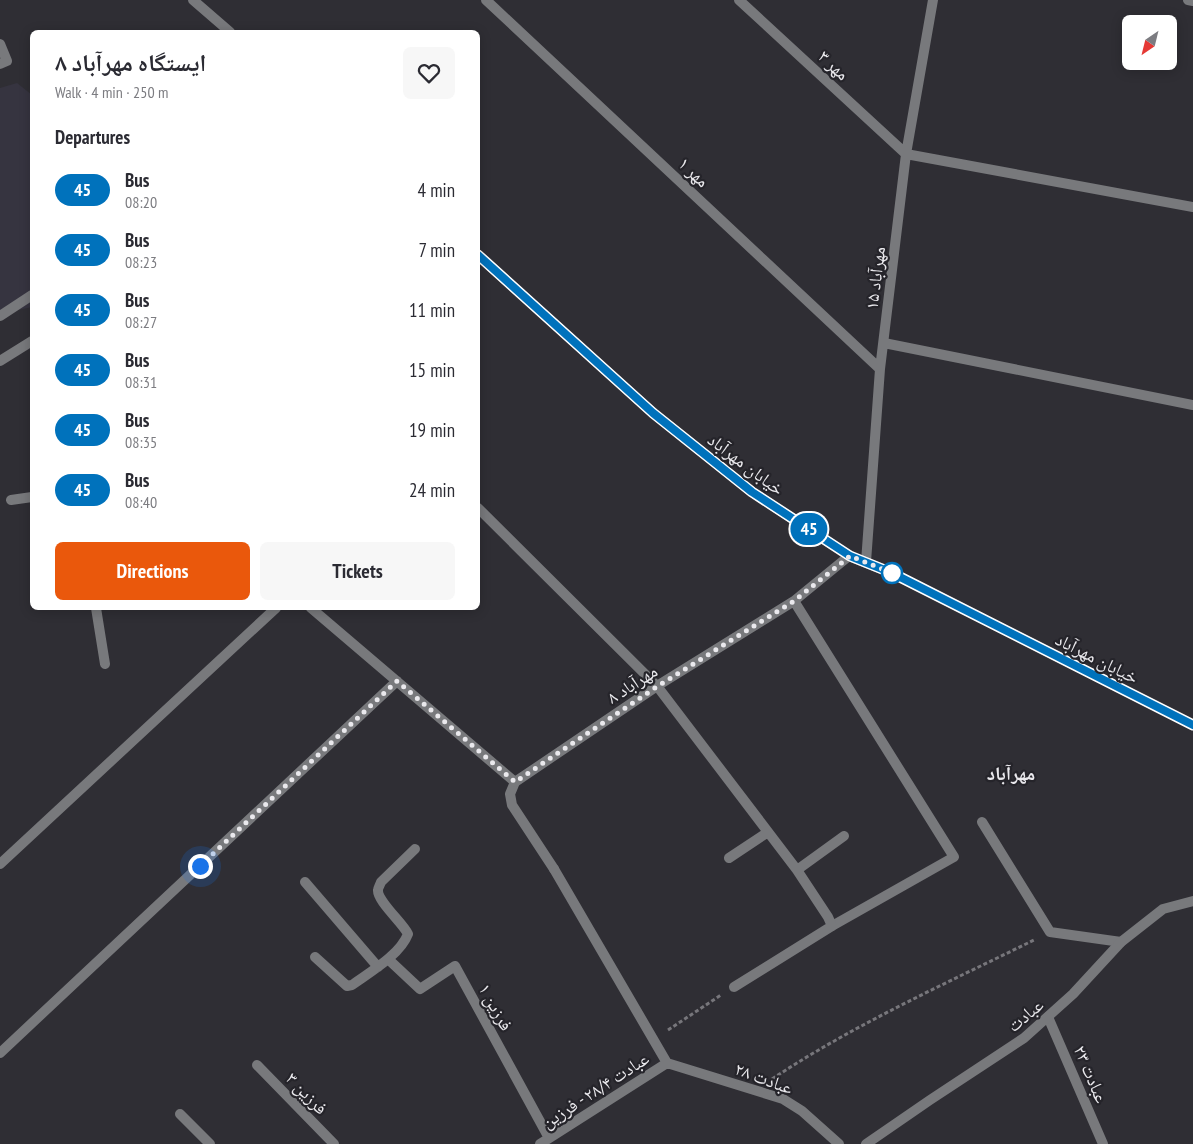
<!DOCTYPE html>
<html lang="en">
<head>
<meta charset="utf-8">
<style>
	:root { --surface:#fff; --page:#f7f7f7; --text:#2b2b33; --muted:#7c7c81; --accent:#ea580c }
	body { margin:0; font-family:"PT Sans Narrow","Noto Naskh Arabic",sans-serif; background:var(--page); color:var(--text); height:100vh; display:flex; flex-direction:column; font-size:19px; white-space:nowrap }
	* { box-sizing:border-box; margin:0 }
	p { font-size:16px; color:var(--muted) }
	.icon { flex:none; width:28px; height:28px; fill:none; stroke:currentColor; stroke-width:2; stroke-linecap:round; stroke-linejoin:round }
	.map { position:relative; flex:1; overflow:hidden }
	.panel { position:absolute; left:30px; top:30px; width:450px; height:580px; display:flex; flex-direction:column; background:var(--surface); border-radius:8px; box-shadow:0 2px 12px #0003 }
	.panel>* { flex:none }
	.badge { padding:0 10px; border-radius:16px; font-size:18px; line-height:32px }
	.needle { width:32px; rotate:215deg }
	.buttons { position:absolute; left:1122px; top:15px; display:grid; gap:10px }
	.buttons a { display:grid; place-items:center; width:55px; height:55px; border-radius:8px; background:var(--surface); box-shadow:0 2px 12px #0003; font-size:25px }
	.you { position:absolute; width:25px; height:25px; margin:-12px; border:4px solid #fff; border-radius:50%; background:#1a73e8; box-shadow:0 0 0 8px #1a73e833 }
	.map>.badge { position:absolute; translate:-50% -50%; box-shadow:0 0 0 2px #fff }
	h2 { padding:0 25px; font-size:19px; line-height:45px }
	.round { display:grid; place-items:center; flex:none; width:52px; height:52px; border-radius:8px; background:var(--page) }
	.overview { display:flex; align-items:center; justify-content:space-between; height:85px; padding:0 25px }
	h1 { font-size:24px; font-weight:700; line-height:38px }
	.action { display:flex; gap:10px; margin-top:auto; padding:10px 25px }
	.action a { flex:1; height:58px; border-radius:8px; background:var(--accent); color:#fff; font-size:20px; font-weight:700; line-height:58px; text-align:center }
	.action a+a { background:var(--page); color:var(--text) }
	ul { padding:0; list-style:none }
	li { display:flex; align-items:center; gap:15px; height:60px; padding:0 25px }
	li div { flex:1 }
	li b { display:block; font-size:19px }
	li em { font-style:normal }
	li .badge { min-width:55px; font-weight:700; text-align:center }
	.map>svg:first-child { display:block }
	.built { fill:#363440 }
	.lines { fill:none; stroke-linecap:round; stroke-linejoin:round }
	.path { stroke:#77767b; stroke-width:3; stroke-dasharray:4 2.5; stroke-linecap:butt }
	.service { stroke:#78797c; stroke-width:10 }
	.minor { stroke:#78797c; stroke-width:10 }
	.tertiary { stroke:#78797c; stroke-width:10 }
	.line-casing { stroke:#fff; stroke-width:11 }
	.line { stroke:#0072bc; stroke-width:8 }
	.walk { stroke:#eae9ed; stroke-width:5; stroke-dasharray:0 9 }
	.stop-dot { fill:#fff; stroke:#0072bc; stroke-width:2.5 }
	.labels { text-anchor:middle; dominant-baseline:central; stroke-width:4.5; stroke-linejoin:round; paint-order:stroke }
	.street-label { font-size:18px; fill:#eae9ed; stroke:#25242a }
	.neighbourhood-label { font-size:19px; font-weight:bold; fill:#eae9ed; stroke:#25242a }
</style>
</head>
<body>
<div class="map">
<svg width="1193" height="1144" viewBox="0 0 1193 1144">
	<rect width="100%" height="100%" fill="#2f2e34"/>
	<path class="built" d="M 17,83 L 32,95 L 32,307 L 0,314 L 0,88 Z"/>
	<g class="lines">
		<path class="path" d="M 668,1030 L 721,995
			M 772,1079 C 855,1024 947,983 1036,939"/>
		<path class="service" d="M 794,601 L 954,857 L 832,926
			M 982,822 L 1050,932 L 1121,942
			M 554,869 L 512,805 L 510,794 L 515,782 L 657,686 L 794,601 L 849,556
			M 1048,1017 L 1103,1144"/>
		<path class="minor" d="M 486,0 L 880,369
			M 739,0 L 906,154 L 1193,207
			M 1188,0 L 1193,1
			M 0,44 L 7,61 L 0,64
			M 884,343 L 1193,405
			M 11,500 L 32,497
			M 478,508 L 657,686 L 797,870 L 828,917 L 832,926 L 734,987
			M 866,562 L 880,369 L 906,154 L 933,0
			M 96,608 L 105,664
			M 311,608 L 515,782
			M 729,858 L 768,832
			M 0,864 L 276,608
			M 554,869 L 667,1063
			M 797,870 L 844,836
			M 305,882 L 378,967
			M 315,957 L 347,986 L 352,985 C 370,972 400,955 408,934 C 403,923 377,901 378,890 C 378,888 380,885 381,882 L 415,849
			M 388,959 L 420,989 L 455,966 L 549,1138
			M 0,1053 L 397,681
			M 667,1063 L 783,1099 L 802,1111 L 839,1144
			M 257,1065 L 334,1144
			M 180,1114 L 210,1144
			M 540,1144 L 667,1063"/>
		<path class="tertiary" d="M 193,0 L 230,32
			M 478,255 L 653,413 L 752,492 L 849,556 L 892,573 L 1193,725
			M 0,316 L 32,295
			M 0,361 L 32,341
			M 866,1144 L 930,1100 L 1024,1038 L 1073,994 L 1121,942 L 1163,909 L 1193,901"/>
	</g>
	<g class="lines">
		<defs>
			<path id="line" d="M 478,255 L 653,413 L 752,492 L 850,556 L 892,573 L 1193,725"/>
		</defs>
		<use href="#line" class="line-casing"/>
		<use href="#line" class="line"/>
		<path class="walk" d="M 200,866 L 397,681 L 515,782 L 658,686 L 794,601 L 850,556 L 892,573"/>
	</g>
	<circle class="stop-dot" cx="892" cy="573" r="10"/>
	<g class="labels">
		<g class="street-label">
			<text transform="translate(834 65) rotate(43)">مهر ۳</text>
			<text transform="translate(694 172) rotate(43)">مهر ۱</text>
			<text transform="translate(875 278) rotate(-83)">مهرآباد ۱۵</text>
			<text transform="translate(746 464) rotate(37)">خیابان مهرآباد</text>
			<text transform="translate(1097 658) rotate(27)">خیابان مهرآباد</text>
			<text transform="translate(632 684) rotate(-33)">مهرآباد ۸</text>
			<text transform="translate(496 1007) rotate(61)">فرزین ۱</text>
			<text transform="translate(1025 1015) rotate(-40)">عبادت</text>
			<text transform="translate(1091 1074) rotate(67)">عبادت ۲۳</text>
			<text transform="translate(764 1078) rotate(20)">عبادت ۲۸</text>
			<text transform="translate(595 1090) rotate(-33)">عبادت ۲۸/۴ - فرزین</text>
			<text transform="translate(307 1093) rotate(46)">فرزین ۳</text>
		</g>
		<g class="neighbourhood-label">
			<text x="1011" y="773">مهرآباد</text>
		</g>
	</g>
</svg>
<div class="buttons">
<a><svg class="needle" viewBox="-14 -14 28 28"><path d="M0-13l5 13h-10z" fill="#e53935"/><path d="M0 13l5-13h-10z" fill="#7c7c81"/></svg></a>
</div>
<div class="you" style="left:200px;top:866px"></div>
<b class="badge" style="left:809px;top:529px;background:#0072bc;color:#fff">45</b>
<section class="panel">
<div class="overview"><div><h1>ایستگاه مهرآباد ۸</h1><p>Walk · 4 min · 250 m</p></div><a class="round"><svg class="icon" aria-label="heart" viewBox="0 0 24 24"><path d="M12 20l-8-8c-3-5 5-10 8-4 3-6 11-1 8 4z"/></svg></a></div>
<h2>Departures</h2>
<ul>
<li><span class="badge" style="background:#0072bc;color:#fff">45</span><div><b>Bus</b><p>08:20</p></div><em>4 min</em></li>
<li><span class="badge" style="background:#0072bc;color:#fff">45</span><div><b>Bus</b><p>08:23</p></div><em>7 min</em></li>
<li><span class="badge" style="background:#0072bc;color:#fff">45</span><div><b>Bus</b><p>08:27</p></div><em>11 min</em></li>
<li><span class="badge" style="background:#0072bc;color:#fff">45</span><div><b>Bus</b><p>08:31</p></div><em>15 min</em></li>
<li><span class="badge" style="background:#0072bc;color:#fff">45</span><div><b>Bus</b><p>08:35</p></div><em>19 min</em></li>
<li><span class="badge" style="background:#0072bc;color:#fff">45</span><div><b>Bus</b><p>08:40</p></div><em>24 min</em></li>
</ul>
<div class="action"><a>Directions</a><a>Tickets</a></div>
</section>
</div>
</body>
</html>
